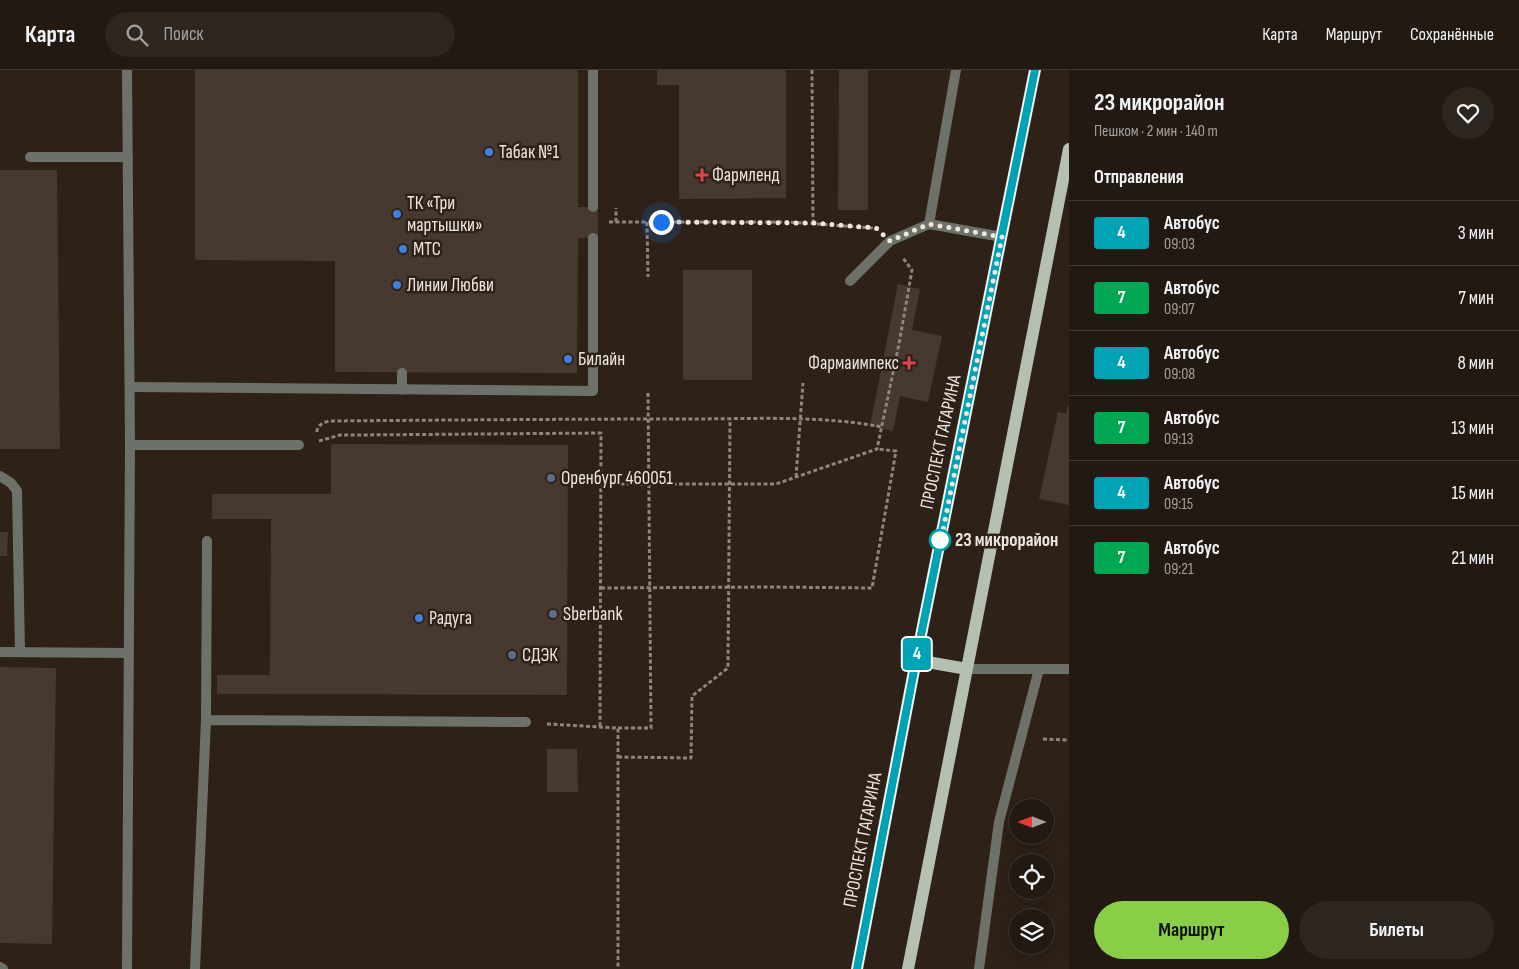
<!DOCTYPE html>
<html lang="ru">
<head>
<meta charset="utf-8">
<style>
	:root { --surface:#221912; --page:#2e2620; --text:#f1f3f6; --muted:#a2a09f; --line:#3f3832; --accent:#8ace47 }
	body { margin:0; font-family:"Sofia Sans Condensed",sans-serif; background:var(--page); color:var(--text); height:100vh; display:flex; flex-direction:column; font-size:19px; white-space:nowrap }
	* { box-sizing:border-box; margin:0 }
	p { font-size:16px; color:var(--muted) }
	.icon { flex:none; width:28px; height:28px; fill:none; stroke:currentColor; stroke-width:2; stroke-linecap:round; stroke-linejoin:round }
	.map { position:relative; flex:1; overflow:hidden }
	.panel { display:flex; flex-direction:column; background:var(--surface); width:450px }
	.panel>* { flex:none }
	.badge { padding:0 10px; border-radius:4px; font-size:18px; line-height:32px }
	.needle { width:32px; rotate:270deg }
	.controls { position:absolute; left:1009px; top:729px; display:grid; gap:10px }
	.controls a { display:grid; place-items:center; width:45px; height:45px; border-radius:50%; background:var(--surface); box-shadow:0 5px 20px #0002,0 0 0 1px var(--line); font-size:25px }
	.you { position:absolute; width:25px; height:25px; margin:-12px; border:4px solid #fff; border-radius:50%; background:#1a73e8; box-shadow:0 0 0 8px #1a73e833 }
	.map>.badge { position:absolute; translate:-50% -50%; box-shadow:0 0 0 2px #fff }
	h2 { padding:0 25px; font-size:19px; line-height:45px }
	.round { display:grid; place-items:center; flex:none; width:52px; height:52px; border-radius:26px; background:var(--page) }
	.head { display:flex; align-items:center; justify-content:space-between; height:85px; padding:0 25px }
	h1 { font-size:24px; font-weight:700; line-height:38px }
	.button { display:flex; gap:10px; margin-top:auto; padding:10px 25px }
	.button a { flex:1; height:58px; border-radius:30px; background:var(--accent); color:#111; font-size:20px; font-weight:700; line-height:58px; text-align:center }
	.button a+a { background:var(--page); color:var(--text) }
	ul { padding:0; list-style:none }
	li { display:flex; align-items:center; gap:15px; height:65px; padding:0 25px; border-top:1px solid var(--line) }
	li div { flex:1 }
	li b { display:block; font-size:19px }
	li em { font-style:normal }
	li .badge { min-width:55px; font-weight:700; text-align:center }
	header { display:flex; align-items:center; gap:30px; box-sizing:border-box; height:70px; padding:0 25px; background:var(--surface); border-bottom:1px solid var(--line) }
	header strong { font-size:24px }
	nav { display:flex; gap:28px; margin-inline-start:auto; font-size:18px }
	.search { width:350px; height:45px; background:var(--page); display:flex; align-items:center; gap:12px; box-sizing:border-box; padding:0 18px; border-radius:28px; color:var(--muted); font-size:19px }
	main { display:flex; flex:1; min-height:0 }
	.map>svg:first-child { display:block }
	.building { fill:#473930 }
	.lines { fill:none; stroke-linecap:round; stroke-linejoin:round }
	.path { stroke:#8f857d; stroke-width:3; stroke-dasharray:4 2.5; stroke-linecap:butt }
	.service { stroke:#6c716a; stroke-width:10 }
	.minor { stroke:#6c716a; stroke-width:10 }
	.primary { stroke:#b5bfb2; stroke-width:12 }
	.line-casing { stroke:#fff; stroke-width:11 }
	.line { stroke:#00a3b4; stroke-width:8 }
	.walk { stroke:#ede5df; stroke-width:5; stroke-dasharray:0 9 }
	.shop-dot { fill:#3f7fe0; stroke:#2d2118; stroke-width:2 }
	.health-dot { fill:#e0444e; stroke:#2d2118; stroke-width:2 }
	.service-dot { fill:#5c6f8a; stroke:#2d2118; stroke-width:2 }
	.stop-dot { fill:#fff; stroke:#00a3b4; stroke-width:2.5 }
	.labels { text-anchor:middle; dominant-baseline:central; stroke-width:5; stroke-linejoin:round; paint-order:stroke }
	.poi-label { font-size:19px; fill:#ede5df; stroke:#2d2118; text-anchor:start }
	.street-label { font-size:19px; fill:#ede5df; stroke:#2d2118 }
	.stop-label { font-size:19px; font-weight:bold; fill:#ede5df; stroke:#2d2118; text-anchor:start }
</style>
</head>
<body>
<header>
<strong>Карта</strong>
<div class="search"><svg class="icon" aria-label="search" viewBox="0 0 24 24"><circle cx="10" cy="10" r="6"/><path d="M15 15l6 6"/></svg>Поиск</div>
<nav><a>Карта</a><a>Маршрут</a><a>Сохранённые</a></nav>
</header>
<main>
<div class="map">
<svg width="1069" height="899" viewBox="0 0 1069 899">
	<rect width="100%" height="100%" fill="#2d2118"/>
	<path class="building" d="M 195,0 L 578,0 L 578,137 L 598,137 L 598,168 L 578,168 L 577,303 L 335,302 L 335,191 L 195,190 Z
		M 657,0 L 786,0 L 786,128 L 679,129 L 679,15 L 657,15 Z
		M 839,0 L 868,0 L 868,140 L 838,140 Z
		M 0,100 L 57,100 L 60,379 L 0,379 Z
		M 683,200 L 752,200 L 752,310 L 683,310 Z
		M 898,214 L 920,219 L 912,260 L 942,266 L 928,332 L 900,326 L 893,361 L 870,356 Z
		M 1068,335 L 1069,336 L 1069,435 L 1039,429 L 1058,342 L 1066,344 Z
		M 331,374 L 568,375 L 567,625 L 217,624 L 217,605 L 270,605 L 271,449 L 212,449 L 212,424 L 331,424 Z
		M 0,462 L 8,462 L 7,486 L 0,486 Z
		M 0,597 L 56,598 L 52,874 L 0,873 Z
		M 547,679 L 577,679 L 578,722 L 547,722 Z"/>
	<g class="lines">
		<path class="path" d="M 812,0 L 813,153
			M 609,152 L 788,152 L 873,158
			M 616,152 L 616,138
			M 647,152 L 648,207
			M 317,362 C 317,355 323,353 329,351 C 449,350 570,349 690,349 C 752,349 821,345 882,357
			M 319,371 L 340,365 L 359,365 L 601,363 L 600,658
			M 796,407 L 803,313
			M 601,414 L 776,414 L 877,379 L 899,274 L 912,200 L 903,188
			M 601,518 L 770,517 L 872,518 L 896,381 L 877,379
			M 547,654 L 618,658 L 618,899
			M 618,658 L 651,658 L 648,321
			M 1043,669 L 1069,670
			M 618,687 L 691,688 L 692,626 L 728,598 L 730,349"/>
		<path class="service" d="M 30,87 L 128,87
			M 593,137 L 593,0
			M 929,154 L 1002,167
			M 850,211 L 890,171 L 929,154 L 956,0
			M 402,303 L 402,320
			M 130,317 L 593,321 L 593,168
			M 130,375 L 299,375
			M 0,406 L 11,413 L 17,421 L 20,582
			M 0,582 L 128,583
			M 206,650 L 526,652
			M 0,897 L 3,899
			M 195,899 L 206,650 L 207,471
			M 979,899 L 999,752 L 1039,599"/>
		<path class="minor" d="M 967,599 L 1069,599
			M 127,899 L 130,375 L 127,0"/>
		<path class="primary" d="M 916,590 L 967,599
			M 857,899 L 916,590 L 1035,0
			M 908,899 L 1069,79"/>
	</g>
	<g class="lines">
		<defs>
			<path id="line" d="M 857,899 L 916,590 L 1035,0"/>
		</defs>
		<use href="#line" class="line-casing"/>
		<use href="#line" class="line"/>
		<path class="walk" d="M 661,152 L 813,153 L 876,158 L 890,171 L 929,154 L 1002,167 L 940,475 L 940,470"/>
	</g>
	<g class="shop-dot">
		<circle cx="489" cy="82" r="5"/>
		<circle cx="397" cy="144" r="5"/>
		<circle cx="403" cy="179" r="5"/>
		<circle cx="397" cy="215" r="5"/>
		<circle cx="568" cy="289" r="5"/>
		<circle cx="419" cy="548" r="5"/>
	</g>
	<g class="health-dot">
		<path d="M699.5 97.5h5v5h5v5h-5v5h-5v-5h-5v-5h5z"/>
		<path d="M906.5 285.5h5v5h5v5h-5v5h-5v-5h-5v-5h5z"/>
	</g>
	<g class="service-dot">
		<circle cx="551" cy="408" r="5"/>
		<circle cx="553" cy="544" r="5"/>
		<circle cx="512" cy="585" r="5"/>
	</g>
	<circle class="stop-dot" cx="940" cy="470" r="10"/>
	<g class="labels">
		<g class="poi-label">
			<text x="499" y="82">Табак №1</text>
			<text x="712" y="105">Фармленд</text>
			<text x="407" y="133">ТК «Три<tspan x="407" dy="22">мартышки»</tspan></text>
			<text x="413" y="179">МТС</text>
			<text x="407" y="215">Линии Любви</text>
			<text x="578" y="289">Билайн</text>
			<text x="899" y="293" text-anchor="end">Фармаимпекс</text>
			<text x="561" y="408">Оренбург 460051</text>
			<text x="563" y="544">Sberbank</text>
			<text x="429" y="548">Радуга</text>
			<text x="522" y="585">СДЭК</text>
		</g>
		<g class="street-label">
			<text transform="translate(941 372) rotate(-78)">ПРОСПЕКТ ГАГАРИНА</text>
			<text transform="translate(863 770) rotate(-79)">ПРОСПЕКТ ГАГАРИНА</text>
		</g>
		<g class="stop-label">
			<text x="955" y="470">23 микрорайон</text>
		</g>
	</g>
</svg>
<div class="controls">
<a><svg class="needle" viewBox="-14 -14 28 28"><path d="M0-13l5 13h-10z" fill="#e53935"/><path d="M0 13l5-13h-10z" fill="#a2a09f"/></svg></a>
<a><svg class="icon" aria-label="locate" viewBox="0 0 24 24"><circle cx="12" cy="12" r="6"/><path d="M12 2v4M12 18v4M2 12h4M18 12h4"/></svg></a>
<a><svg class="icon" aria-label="layers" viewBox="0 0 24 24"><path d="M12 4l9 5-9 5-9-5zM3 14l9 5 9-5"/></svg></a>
</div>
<div class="you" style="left:661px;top:152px"></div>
<b class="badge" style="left:917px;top:584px;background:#00a3b4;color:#fff">4</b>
</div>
<section class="panel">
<div class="head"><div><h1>23 микрорайон</h1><p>Пешком · 2 мин · 140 m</p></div><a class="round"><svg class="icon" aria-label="heart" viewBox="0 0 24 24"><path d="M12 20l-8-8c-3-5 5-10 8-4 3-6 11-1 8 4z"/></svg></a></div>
<h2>Отправления</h2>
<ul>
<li><span class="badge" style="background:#00a3b4;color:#fff">4</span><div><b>Автобус</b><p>09:03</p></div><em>3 мин</em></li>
<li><span class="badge" style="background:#00a651;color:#fff">7</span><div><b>Автобус</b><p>09:07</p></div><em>7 мин</em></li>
<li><span class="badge" style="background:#00a3b4;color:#fff">4</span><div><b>Автобус</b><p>09:08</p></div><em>8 мин</em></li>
<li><span class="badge" style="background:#00a651;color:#fff">7</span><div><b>Автобус</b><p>09:13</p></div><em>13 мин</em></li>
<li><span class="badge" style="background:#00a3b4;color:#fff">4</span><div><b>Автобус</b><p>09:15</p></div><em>15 мин</em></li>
<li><span class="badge" style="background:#00a651;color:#fff">7</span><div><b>Автобус</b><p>09:21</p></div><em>21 мин</em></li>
</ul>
<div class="button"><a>Маршрут</a><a>Билеты</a></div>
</section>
</main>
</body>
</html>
